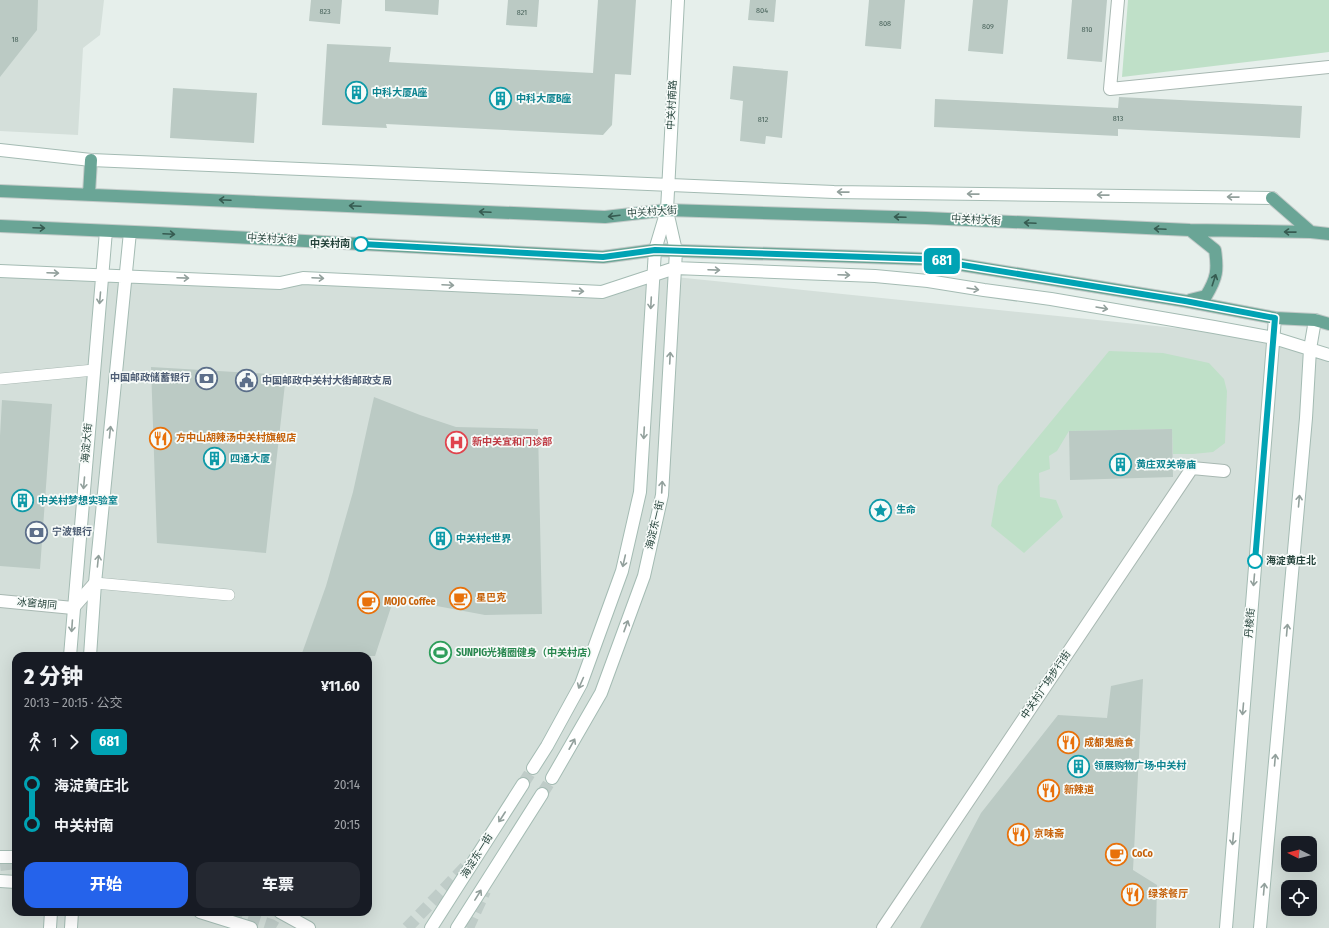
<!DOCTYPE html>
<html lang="zh">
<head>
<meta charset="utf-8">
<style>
	:root { --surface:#171b24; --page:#242831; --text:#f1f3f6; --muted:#9ea1a6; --accent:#2563eb }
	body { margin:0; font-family:"Fira Sans Condensed","Noto Sans SC",sans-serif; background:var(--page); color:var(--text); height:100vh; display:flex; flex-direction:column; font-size:15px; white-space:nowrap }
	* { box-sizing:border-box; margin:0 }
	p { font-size:13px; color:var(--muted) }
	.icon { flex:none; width:22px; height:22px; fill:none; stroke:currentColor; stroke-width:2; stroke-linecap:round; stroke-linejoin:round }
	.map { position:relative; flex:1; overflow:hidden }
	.sheet { position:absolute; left:12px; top:652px; width:360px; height:264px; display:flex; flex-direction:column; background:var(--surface); border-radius:12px; box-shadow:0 4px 16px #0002 }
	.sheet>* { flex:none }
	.badge { padding:0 8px; border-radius:6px; font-size:14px; line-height:26px }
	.needle { width:26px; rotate:276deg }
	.buttons { position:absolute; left:1281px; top:836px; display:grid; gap:8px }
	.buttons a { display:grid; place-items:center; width:36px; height:36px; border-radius:8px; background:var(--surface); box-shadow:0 4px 16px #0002; font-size:20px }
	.map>.badge { position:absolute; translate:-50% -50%; box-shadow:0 0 0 2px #fff }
	.legs { display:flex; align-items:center; gap:6px; height:44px; padding:0 12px; font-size:13px }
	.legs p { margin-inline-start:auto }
	.headline { display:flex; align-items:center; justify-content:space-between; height:68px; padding:0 12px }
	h1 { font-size:22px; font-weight:800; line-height:30px }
	.cta { display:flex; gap:8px; margin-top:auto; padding:8px 12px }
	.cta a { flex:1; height:46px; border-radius:12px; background:var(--accent); color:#fff; font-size:16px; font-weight:800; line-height:46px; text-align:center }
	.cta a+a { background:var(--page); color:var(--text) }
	ul { padding:0 12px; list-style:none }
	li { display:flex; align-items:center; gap:14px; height:40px; font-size:15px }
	li i { display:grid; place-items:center; width:6px; height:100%; margin:0 5px; background:currentColor }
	li i::after { content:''; width:10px; height:10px; margin:-5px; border:3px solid; border-radius:50%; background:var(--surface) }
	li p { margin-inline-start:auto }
	li:first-child i { background:linear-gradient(#0000 50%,currentColor 0) }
	li:last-child i { background:linear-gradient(currentColor 50%,#0000 0) }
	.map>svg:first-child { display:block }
	.built { fill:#d4dfda; fill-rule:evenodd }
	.green { fill:#bfe0c8 }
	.building { fill:#bbcac4 }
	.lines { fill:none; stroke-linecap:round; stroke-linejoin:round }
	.street-tunnel { stroke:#bfccc8; stroke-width:12; stroke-dasharray:12 6; stroke-linecap:butt }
	.secondary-tunnel { stroke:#bfccc8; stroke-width:12; stroke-dasharray:12 6; stroke-linecap:butt }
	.lane-casing { stroke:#a8b8b2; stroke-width:12 }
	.street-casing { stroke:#a8b8b2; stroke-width:14 }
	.secondary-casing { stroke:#a4bbb3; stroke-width:14 }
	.primary-casing { stroke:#c2cac8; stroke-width:14 }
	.lane { stroke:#fff; stroke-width:11 }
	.street { stroke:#fff; stroke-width:12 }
	.secondary { stroke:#fff; stroke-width:12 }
	.primary { stroke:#6aa596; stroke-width:12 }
	.oneway { stroke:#92a09c }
	.oneway2 { stroke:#365b51 }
	.line-1-casing { stroke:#fff; stroke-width:9 }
	.line-1 { stroke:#00a3b4; stroke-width:6 }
	.stop-1-dot { fill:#fff; stroke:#00a3b4; stroke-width:2 }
	.labels { text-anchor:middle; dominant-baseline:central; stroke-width:3.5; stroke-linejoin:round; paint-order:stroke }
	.number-label { font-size:8px; fill:#4a645c }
	.culture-label { font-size:10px; font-weight:bold; fill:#0d838f; stroke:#f7fbf9; text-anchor:start }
	.street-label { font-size:10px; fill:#24423a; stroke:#f7fbf9 }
	.stop-label { font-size:10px; font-weight:bold; fill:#24423a; stroke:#f7fbf9; text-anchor:end }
	.service-label { font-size:10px; font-weight:bold; fill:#4e5e75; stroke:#f7fbf9; text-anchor:start }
	.food-label { font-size:10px; font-weight:bold; fill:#c56008; stroke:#f7fbf9; text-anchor:start }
	.health-label { font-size:10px; font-weight:bold; fill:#be3a42; stroke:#f7fbf9; text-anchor:start }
	.leisure-label { font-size:10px; font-weight:bold; fill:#27864d; stroke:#f7fbf9; text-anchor:start }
</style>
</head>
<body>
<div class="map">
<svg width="1329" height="928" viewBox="0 0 1329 928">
	<rect width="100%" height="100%" fill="#e6efeb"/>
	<path class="built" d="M 0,0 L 104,0 L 100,35 L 83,48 L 78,135 L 0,131 Z
		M 0,271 L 602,292 L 653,276 L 675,277 L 1274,338 L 1329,355 L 1329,928 L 0,928 ZM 16,656 L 368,656 L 368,912 L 16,912 ZM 1288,843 L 1310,843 L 1310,865 L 1288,865 ZM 1288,887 L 1310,887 L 1310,909 L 1288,909 Z"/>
	<path class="green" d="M 1128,0 L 1329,0 L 1329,52 L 1122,77 Z
		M 1109,351 L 1163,353 L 1209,363 L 1224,379 L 1227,391 L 1225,443 L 1213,452 L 1193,454 L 1173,454 L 1172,429 L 1069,431 L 1057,451 L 1049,456 L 1050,469 L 1039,473 L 1040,497 L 1056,500 L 1063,517 L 1024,553 L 991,526 L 998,486 Z"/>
	<path class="building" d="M 0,0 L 38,0 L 37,30 L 0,77 Z
		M 311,0 L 342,0 L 340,24 L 309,21 Z
		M 385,0 L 439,0 L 438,15 L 385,11 Z
		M 508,0 L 539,0 L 537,27 L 506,25 Z
		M 598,0 L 636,0 L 631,75 L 615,74 L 612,125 L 603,135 L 386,124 L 387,128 L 322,125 L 327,44 L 391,47 L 389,62 L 593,73 Z
		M 750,0 L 776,0 L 774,22 L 748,20 Z
		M 869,0 L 905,0 L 901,49 L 865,46 Z
		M 973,0 L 1008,0 L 1003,54 L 968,51 Z
		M 1072,0 L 1107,0 L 1102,62 L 1067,59 Z
		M 733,66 L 788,71 L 782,138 L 766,136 L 765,144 L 740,141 L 743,101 L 730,99 Z
		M 173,88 L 257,93 L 254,143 L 170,138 Z
		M 1119,97 L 1302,106 L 1300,138 L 1118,129 L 1118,136 L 934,127 L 935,99 L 1118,108 Z
		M 151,367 L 286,375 L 266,553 L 157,543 Z
		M 374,397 L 420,415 L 456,427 L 538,429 L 542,614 L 485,615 L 394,598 L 375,656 L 301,656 L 326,586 L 353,492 Z
		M 2,400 L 52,404 L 40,569 L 0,566 L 0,436 Z
		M 1172,429 L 1173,477 L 1070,480 L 1069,431 Z
		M 1143,679 L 1133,870 L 1157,885 L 1156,928 L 920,928 L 981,813 L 1058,715 L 1107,718 L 1111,686 Z"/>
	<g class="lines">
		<path class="street-tunnel" d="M 523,784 L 533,768
			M 542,794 L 552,778"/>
		<path class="secondary-tunnel" d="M 0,865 L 16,863
			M 231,912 L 271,925 L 276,928
			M 407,928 L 469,863
			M 468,928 L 485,891"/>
		<defs>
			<path id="lane" d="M 0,379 L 94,370
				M 95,583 L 229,595"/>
			<path id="street" d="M 1118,0 L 1110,89 L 1329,67
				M 0,601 L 73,608 L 95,583
				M 883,928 L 1192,468 L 1224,471"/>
			<path id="secondary" d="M 0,150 L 91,160 L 834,192 L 1272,198
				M 0,271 L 280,283 L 303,278 L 602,292 L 675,268 L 875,276 L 928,281 L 984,290 L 1051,299 L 1214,327 L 1274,338 L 1329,355
				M 70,656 L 106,231
				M 90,656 L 95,583 L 130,232
				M 533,768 L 547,746 L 581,684 L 622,571 L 640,492 L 655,250 L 667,210 L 678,0
				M 552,778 L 601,693 L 644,576 L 662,495 L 676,251 L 667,211
				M 0,857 L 16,857
				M 0,881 L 16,882
				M 200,912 L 251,928
				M 280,912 L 309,928
				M 50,928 L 51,912
				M 71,928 L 72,912
				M 431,928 L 523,784
				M 457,928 L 542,794
				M 1226,928 L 1275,318
				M 1260,928 L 1306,418 L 1310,349 L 1315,320"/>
			<path id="primary" d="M 0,191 L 605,217 L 667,210 L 926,218 L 1190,230 L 1311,232 L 1329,234
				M 89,194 L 91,160
				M 1272,198 L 1311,232
				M 0,226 L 157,233 L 603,257 L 655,250 L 925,259 L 1185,301 L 1275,318 L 1315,320 L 1329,324
				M 1190,230 L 1215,250 C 1218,270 1217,278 1206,296 L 1190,300"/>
		</defs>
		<use href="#lane" class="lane-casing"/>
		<use href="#street" class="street-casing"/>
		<use href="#secondary" class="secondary-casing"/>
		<use href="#primary" class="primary-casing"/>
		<use href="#lane" class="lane"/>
		<use href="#street" class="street"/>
		<use href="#secondary" class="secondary"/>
		<use href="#primary" class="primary"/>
	</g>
	<defs><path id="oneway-shaft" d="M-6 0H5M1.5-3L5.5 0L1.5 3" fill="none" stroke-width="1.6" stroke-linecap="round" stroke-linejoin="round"/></defs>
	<g class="oneway">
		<use href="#oneway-shaft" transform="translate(843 192) rotate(-179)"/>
		<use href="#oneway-shaft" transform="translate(973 194) rotate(-179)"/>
		<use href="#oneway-shaft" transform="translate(1103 195) rotate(-179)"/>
		<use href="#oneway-shaft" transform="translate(1233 197) rotate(-179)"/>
		<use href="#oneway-shaft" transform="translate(714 270) rotate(2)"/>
		<use href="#oneway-shaft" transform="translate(53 273) rotate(2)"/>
		<use href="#oneway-shaft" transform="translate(844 275) rotate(2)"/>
		<use href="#oneway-shaft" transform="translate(183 278) rotate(2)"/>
		<use href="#oneway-shaft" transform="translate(318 278) rotate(3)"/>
		<use href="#oneway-shaft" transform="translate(448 285) rotate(3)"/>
		<use href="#oneway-shaft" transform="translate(973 289) rotate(9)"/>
		<use href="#oneway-shaft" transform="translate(578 291) rotate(3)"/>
		<use href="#oneway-shaft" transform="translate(100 298) rotate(95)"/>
		<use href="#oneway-shaft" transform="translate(651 303) rotate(93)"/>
		<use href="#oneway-shaft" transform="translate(1102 308) rotate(10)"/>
		<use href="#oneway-shaft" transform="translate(670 358) rotate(-87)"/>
		<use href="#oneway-shaft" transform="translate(110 432) rotate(-84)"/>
		<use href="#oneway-shaft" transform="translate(644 433) rotate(93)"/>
		<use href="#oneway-shaft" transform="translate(84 483) rotate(95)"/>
		<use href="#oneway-shaft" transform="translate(662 487) rotate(-87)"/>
		<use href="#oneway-shaft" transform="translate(1299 501) rotate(-85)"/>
		<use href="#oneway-shaft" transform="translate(98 561) rotate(-84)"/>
		<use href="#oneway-shaft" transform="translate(624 561) rotate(103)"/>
		<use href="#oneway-shaft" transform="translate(1254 580) rotate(95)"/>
		<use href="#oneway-shaft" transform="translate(72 626) rotate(94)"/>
		<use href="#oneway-shaft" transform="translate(626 626) rotate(-70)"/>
		<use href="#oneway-shaft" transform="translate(1287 630) rotate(-85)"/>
		<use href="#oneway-shaft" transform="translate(581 683) rotate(114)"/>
		<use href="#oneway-shaft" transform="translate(1243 709) rotate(95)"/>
		<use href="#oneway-shaft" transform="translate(572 744) rotate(-61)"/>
		<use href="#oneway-shaft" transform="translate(1275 760) rotate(-85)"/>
		<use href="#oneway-shaft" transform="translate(502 817) rotate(123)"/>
		<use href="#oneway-shaft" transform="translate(1233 839) rotate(95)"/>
		<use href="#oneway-shaft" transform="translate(1264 889) rotate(-85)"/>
		<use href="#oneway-shaft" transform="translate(478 895) rotate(-58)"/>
	</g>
	<g class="oneway2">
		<use href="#oneway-shaft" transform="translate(225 200) rotate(-177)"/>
		<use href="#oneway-shaft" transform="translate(355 206) rotate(-177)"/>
		<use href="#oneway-shaft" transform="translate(485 212) rotate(-177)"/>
		<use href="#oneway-shaft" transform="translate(614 216) rotate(173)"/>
		<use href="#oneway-shaft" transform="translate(900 217) rotate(-178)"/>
		<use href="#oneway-shaft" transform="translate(1030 223) rotate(-177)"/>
		<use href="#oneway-shaft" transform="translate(39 228) rotate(2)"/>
		<use href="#oneway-shaft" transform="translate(1160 229) rotate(-177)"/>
		<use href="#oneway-shaft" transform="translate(1290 232) rotate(-179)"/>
		<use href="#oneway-shaft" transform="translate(169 234) rotate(3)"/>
		<use href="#oneway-shaft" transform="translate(1214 280) rotate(-72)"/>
	</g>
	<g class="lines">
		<defs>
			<path id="line-1" d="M 361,244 L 603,257 L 655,250 L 926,259 L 1185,301 L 1275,318 L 1255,561"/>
		</defs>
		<use href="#line-1" class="line-1-casing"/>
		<use href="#line-1" class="line-1"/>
	</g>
	<defs>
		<symbol id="building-ring" viewBox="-11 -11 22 22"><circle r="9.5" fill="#f7fbf9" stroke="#0f9aa8" stroke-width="1.5"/><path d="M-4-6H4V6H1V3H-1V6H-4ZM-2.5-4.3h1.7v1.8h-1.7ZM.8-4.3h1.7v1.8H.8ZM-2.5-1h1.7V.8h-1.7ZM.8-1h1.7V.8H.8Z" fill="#0f9aa8"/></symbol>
		<symbol id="bank-ring" viewBox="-11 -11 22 22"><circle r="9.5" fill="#f7fbf9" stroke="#5c6f8a" stroke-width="1.5"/><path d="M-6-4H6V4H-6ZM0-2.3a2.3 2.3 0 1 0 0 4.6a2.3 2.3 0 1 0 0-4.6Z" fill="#5c6f8a"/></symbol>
		<symbol id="civic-ring" viewBox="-11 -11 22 22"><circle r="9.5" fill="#f7fbf9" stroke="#5c6f8a" stroke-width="1.5"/><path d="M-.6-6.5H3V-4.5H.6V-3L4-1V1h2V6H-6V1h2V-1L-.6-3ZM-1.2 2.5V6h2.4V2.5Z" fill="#5c6f8a"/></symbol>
		<symbol id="restaurant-ring" viewBox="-11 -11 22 22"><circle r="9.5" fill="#f7fbf9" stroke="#e8710a" stroke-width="1.5"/><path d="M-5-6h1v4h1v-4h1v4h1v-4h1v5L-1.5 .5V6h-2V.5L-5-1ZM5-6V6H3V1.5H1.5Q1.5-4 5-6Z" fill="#e8710a"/></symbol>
		<symbol id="hospital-ring" viewBox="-11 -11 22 22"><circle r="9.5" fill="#f7fbf9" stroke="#e0444e" stroke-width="1.5"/><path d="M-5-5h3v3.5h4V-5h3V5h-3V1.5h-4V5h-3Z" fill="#e0444e"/></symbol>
		<symbol id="sight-ring" viewBox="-11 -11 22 22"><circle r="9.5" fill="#f7fbf9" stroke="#0f9aa8" stroke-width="1.5"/><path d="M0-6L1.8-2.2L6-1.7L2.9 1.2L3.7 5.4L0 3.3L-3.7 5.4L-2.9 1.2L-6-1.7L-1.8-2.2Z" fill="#0f9aa8"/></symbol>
		<symbol id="cafe-ring" viewBox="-11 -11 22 22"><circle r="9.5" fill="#f7fbf9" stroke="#e8710a" stroke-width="1.5"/><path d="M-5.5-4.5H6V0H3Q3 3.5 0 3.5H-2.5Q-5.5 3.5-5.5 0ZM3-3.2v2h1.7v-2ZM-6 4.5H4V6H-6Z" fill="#e8710a"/></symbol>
		<symbol id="stadium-ring" viewBox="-11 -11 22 22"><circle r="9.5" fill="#f7fbf9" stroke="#2e9e5b" stroke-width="1.5"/><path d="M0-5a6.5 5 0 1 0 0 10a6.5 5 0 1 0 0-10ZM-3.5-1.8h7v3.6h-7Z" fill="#2e9e5b"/></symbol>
	</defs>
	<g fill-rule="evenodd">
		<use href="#building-ring" x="344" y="80" width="25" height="25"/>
		<use href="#building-ring" x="488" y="86" width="25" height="25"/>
		<use href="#bank-ring" x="194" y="366" width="25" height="25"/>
		<use href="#civic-ring" x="234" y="368" width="25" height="25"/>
		<use href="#restaurant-ring" x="148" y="426" width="25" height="25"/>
		<use href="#hospital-ring" x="444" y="430" width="25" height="25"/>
		<use href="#building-ring" x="202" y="446" width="25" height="25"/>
		<use href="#building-ring" x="1108" y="452" width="25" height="25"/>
		<use href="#building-ring" x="10" y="488" width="25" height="25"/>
		<use href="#sight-ring" x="868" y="498" width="25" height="25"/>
		<use href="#bank-ring" x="24" y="520" width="25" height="25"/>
		<use href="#building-ring" x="428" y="526" width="25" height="25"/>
		<use href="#cafe-ring" x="448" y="586" width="25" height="25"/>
		<use href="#cafe-ring" x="356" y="590" width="25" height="25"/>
		<use href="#stadium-ring" x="428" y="640" width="25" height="25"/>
		<use href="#restaurant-ring" x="1056" y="730" width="25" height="25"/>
		<use href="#building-ring" x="1066" y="754" width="25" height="25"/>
		<use href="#restaurant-ring" x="1036" y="778" width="25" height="25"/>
		<use href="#restaurant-ring" x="1006" y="822" width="25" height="25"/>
		<use href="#cafe-ring" x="1104" y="842" width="25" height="25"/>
		<use href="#restaurant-ring" x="1120" y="882" width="25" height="25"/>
	</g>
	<g class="stop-1-dot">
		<circle cx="361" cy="244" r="7"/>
		<circle cx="1255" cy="561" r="7"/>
	</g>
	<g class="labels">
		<g class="number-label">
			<text x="762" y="10">804</text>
			<text x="325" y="11">823</text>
			<text x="522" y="12">821</text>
			<text x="885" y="23">808</text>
			<text x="988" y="26">809</text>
			<text x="1087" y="29">810</text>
			<text x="15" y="39">18</text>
			<text x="1118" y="118">813</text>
			<text x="763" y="119">812</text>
		</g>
		<g class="culture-label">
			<text x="372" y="93">中科大厦A座</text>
			<text x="516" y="99">中科大厦B座</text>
			<text x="230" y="459">四通大厦</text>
			<text x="1136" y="465">黄庄双关帝庙</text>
			<text x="38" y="501">中关村梦想实验室</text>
			<text x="896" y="510">生命</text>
			<text x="456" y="539">中关村e世界</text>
			<text x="1094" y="766">领展购物广场·中关村</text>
		</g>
		<g class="street-label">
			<text transform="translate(672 105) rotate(-87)">中关村南路</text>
			<text transform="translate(652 212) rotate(-4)">中关村大街</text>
			<text transform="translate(976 220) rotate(3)">中关村大街</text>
			<text transform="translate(272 239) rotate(3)">中关村大街</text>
			<text transform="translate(87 443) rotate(-85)">海淀大街</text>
			<text transform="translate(655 525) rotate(-77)">海淀东一街</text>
			<text transform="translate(37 604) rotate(5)">冰窖胡同</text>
			<text transform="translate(1250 623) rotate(-85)">丹棱街</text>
			<text transform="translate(1046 685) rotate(-56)">中关村广场步行街</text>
			<text transform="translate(477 856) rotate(-58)">海淀东一街</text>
		</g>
		<g class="stop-label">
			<text x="350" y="244">中关村南</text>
			<text x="1266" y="561" text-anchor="start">海淀黄庄北</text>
		</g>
		<g class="service-label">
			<text x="190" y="378" text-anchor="end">中国邮政储蓄银行</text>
			<text x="262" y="381">中国邮政中关村大街邮政支局</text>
			<text x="52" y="532">宁波银行</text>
		</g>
		<g class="food-label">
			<text x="176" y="438">方中山胡辣汤中关村旗舰店</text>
			<text x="476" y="598">星巴克</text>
			<text x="384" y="602">MOJO Coffee</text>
			<text x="1084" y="743">成都鬼瘾食</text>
			<text x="1064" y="790">新辣道</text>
			<text x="1034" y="834">京味斋</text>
			<text x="1132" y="854">CoCo</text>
			<text x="1148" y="894">绿茶餐厅</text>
		</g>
		<g class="health-label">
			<text x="472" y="442">新中关宜和门诊部</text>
		</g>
		<g class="leisure-label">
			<text x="456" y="653">SUNPIG光猪圈健身（中关村店）</text>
		</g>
	</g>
</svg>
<div class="buttons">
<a><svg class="needle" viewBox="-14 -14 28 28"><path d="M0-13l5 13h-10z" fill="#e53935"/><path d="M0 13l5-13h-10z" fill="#9ea1a6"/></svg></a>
<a><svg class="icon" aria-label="locate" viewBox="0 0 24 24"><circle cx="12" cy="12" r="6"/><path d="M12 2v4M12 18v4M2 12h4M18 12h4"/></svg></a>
</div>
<b class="badge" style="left:942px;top:261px;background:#00a3b4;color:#fff">681</b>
<section class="sheet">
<div class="headline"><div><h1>2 分钟</h1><p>20:13 – 20:15 · 公交</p></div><b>¥11.60</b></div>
<div class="legs"><svg class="icon" aria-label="walk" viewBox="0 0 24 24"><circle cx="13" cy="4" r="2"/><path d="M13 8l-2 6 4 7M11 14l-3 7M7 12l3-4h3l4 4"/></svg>1<svg class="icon" aria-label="forward" viewBox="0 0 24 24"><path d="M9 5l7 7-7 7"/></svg><b class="badge" style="background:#00a3b4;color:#fff">681</b></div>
<ul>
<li><i style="color:#00a3b4"></i><b>海淀黄庄北</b><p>20:14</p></li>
<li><i style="color:#00a3b4"></i><b>中关村南</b><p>20:15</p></li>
</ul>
<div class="cta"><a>开始</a><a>车票</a></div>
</section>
</div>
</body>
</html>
